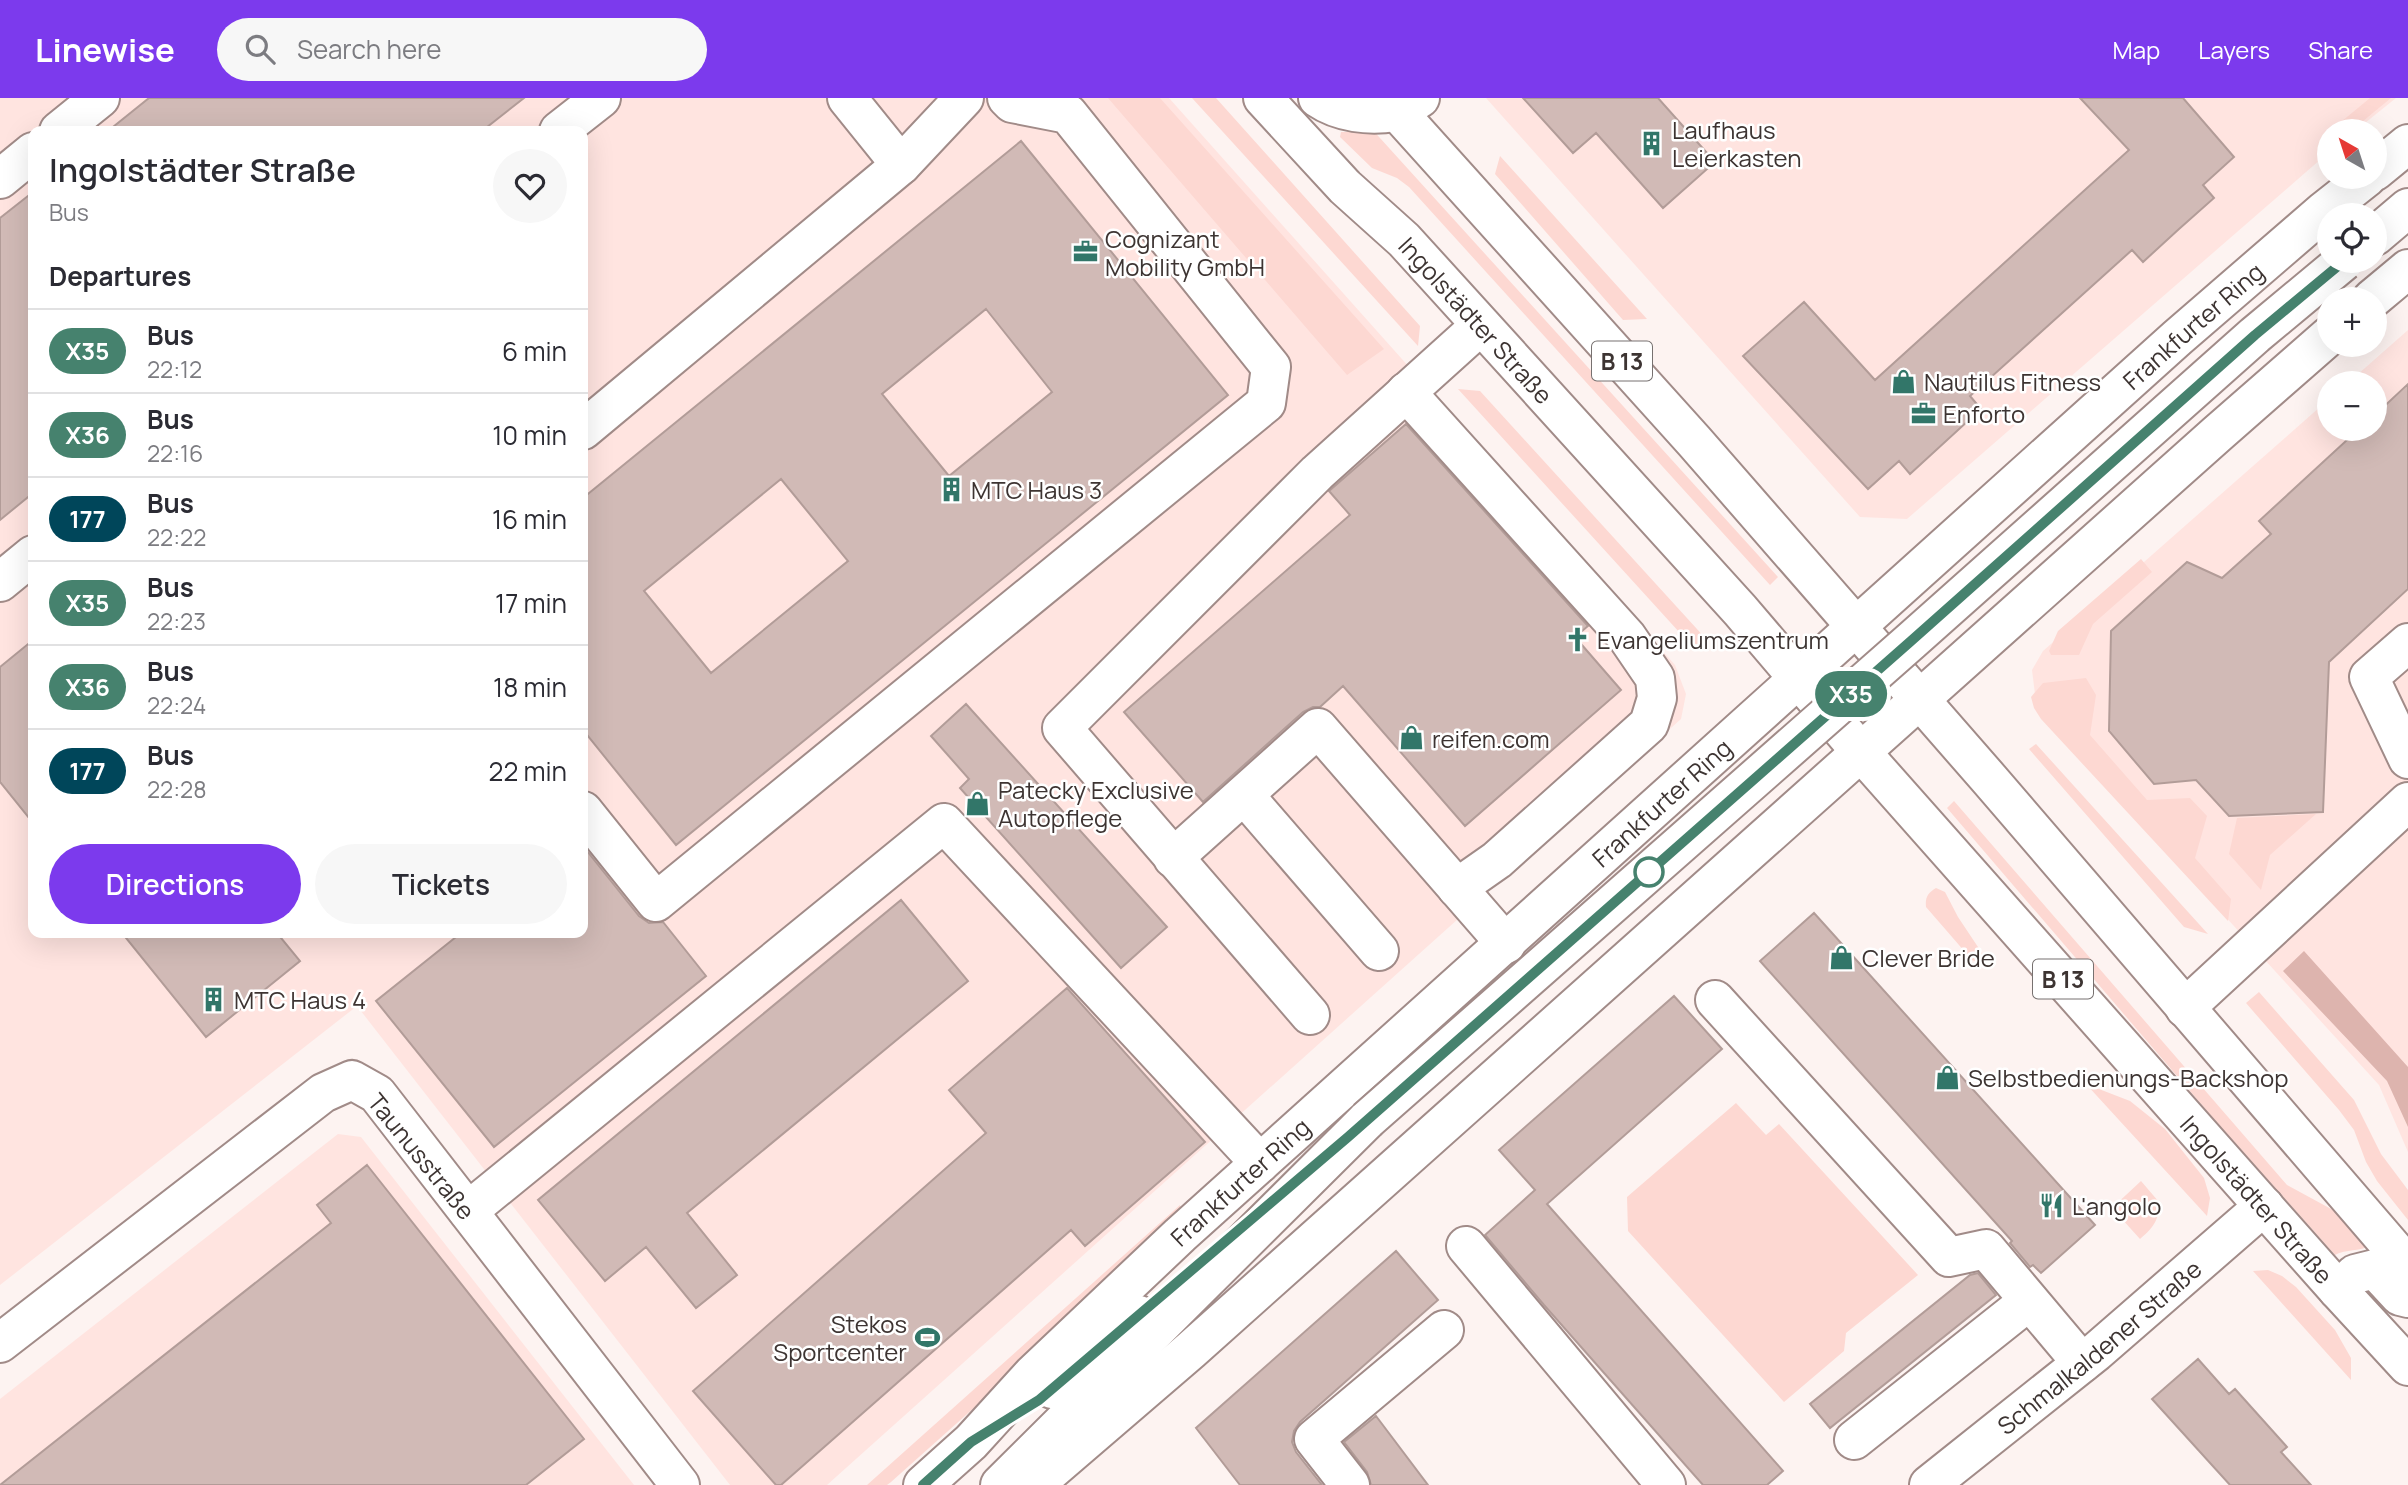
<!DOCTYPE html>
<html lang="en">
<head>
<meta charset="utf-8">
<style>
	:root { --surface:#fff; --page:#f7f7f7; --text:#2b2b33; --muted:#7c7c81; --line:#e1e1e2; --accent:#7c3aed }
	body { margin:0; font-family:Manrope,sans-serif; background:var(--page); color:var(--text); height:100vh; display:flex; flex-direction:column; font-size:26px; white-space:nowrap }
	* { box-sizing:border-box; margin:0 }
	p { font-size:23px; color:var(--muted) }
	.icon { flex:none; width:38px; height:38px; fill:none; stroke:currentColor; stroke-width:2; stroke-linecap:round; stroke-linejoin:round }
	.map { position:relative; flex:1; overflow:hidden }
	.panel { position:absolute; left:28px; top:28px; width:560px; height:812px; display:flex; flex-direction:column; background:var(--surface); border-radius:14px; box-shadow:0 7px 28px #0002 }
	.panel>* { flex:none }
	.badge { padding:0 14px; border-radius:23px; font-size:24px; line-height:46px }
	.needle { width:46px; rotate:321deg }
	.controls { position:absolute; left:2317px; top:21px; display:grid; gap:14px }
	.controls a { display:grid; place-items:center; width:70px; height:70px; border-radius:50%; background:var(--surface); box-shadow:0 7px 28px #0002; font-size:35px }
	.map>.badge { position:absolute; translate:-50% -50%; box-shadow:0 0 0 4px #fff }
	h2 { padding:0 21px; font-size:26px; line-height:63px }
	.round { display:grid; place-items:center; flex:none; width:74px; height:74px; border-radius:37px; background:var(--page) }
	.overview { display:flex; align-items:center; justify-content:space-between; height:119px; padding:0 21px }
	h1 { font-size:33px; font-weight:600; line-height:52px }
	.primary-button { display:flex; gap:14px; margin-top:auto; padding:14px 21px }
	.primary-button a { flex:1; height:80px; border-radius:42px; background:var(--accent); color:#fff; font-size:28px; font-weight:600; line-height:80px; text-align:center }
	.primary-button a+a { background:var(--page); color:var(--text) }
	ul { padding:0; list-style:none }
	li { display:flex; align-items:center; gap:21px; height:84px; padding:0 21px; border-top:2px solid var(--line) }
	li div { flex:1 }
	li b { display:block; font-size:26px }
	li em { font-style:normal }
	li .badge { min-width:77px; font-weight:700; text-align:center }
	header { display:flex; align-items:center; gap:42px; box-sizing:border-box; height:98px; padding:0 35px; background:var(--accent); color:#fff }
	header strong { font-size:33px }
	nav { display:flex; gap:38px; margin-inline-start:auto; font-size:24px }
	.search { width:490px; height:63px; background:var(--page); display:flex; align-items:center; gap:18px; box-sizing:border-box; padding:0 24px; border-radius:38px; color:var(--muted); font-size:26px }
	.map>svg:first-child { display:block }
	.built { fill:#ffe4e0; fill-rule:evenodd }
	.green { fill:#fdd8d2 }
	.forest { fill:#ddb4ae }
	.building { fill:#d1bab6; stroke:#b29c98; stroke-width:2; fill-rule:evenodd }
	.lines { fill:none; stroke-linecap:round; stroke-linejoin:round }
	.minor-casing { stroke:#a18b88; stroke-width:42 }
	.major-casing { stroke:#a18b88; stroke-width:42 }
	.minor { stroke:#fff; stroke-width:38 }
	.major { stroke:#fff; stroke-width:38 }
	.major-bridge-casing { stroke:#a18b88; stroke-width:42; stroke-linecap:butt }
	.major-bridge { stroke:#fff; stroke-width:38 }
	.line-casing { stroke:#fff; stroke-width:16 }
	.line { stroke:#46826e; stroke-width:10 }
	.stop-dot { fill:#fff; stroke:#46826e; stroke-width:3.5 }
	.labels { text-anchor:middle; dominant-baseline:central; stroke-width:5; stroke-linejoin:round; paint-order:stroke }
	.shield { fill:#fff; stroke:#777170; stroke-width:2 }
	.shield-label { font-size:23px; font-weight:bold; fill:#3d3432 }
	.poi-label { font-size:24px; fill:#3d3432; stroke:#fff; text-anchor:start }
	.street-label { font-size:24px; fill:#3d3432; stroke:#fff }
</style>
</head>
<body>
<header>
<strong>Linewise</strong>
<div class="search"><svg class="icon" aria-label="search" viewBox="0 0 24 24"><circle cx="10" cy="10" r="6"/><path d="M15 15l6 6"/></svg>Search here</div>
<nav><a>Map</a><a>Layers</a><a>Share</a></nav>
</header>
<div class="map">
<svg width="2408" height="1387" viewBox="0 0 2408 1387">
	<rect width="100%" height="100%" fill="#fdf3f1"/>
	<path class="built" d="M 0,0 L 1169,0 L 1675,567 L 1686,596 L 1681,621 L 827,1387 L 730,1387 L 357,908 L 0,1187 ZM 33,33 L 583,33 L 583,835 L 33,835 Z
		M 1486,0 L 2396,0 L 2355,33 L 2329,33 L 2329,54 L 1907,421 L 1860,419 Z
		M 2408,232 L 2408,1054 L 2379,987 L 2045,621 L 2035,596 L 2032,572 L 2043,553 L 2329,301 L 2329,331 L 2375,331 L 2375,285 L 2348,285 Z
		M 338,1036 L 361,1039 L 634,1387 L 0,1387 L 0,1301 Z"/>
	<path class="green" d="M 1108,0 L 1160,0 L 1384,251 L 1347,277 Z
		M 1192,0 L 1216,0 L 1420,228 L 1418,248 Z
		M 2370,0 L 2391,0 L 2351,33 L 2330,33 Z
		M 1370,29 L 1778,479 L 1770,487 L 1409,89 L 1397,80 L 1372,70 L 1340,39 L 1341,34 L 1359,34 Z
		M 1500,58 L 1647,221 L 1623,222 L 1495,76 Z
		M 1458,291 L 1480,293 L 1707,542 L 1700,546 L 1690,546 Z
		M 2141,461 L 2152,474 L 2093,526 L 2079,557 L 2051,557 L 2049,553 L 2058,533 Z
		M 2086,580 L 2096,597 L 2090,637 L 2147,702 L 2190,700 L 2207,718 L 2195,760 L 2231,801 L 2228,823 L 2041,621 L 2034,610 L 2031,599 L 2043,585 Z
		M 2036,646 L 2208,836 L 2184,829 L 2029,651 Z
		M 1954,703 L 2287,1087 L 2333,1112 L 2366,1149 C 2361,1153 2346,1151 2335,1157 L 2213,1020 L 1947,710 Z
		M 2316,716 L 2270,757 L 2261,792 L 2229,756 L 2237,720 Z
		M 1936,790 L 1945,794 L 1958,819 L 1984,858 L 1984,864 L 1981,865 L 1972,862 L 1926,809 C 1925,799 1928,795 1936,790 Z
		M 2259,894 L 2354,1002 L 2381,1056 L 2408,1092 L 2408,1122 L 2377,1083 L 2366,1064 L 2354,1032 L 2339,1012 L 2246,905 Z
		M 2086,986 L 2130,1003 L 2165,1031 L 2204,1080 L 2210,1100 L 2207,1118 Z
		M 1736,1005 L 1766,1037 L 1779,1026 L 1918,1177 L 1846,1235 L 1844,1253 L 1784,1304 L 1628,1133 L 1627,1099 Z
		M 2141,1083 L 2159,1104 C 2159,1122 2154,1129 2140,1141 L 2112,1110 Z
		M 1180,1107 L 1181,1114 L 1032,1258 L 891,1384 L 887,1387 L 867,1387 Z
		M 2268,1172 L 2282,1178 L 2296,1189 L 2335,1232 L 2351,1260 L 2351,1282 L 2253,1173 Z"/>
	<path class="forest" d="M 2304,853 L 2408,969 L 2408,1029 L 2387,983 L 2283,873 Z"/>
	<path class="building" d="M 149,0 L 524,0 L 482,33 L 108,33 Z
		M 1523,0 L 1658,0 L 1715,64 L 1663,110 L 1596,35 L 1573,55 Z
		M 2080,0 L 2183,0 L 2234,59 L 2203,87 L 2214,100 L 2179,131 L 2143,164 L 2132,152 L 1970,298 L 1981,311 L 1910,376 L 1899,363 L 1868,391 L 1743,258 L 1804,204 L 1875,282 L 2129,52 Z
		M 1021,43 L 1228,297 L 676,747 L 583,632 L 583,400 ZM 986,211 L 1052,294 L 949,378 L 882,296 ZM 781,381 L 848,463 L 711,575 L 644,493 Z
		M 33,94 L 33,395 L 0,422 L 0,120 Z
		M 2408,286 L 2408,491 L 2329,564 L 2323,714 L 2229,718 L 2196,682 L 2154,686 L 2109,633 L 2111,533 L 2187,464 L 2222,480 L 2271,436 L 2259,423 L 2359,331 L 2375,331 L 2375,317 Z
		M 1406,326 L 1588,528 L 1575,539 L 1621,592 L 1465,728 L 1343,588 L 1320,609 L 1313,609 L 1303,614 L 1203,704 L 1124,614 L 1350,417 L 1329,393 Z
		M 33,542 L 33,725 L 0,684 L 0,569 Z
		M 966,606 L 1167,829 L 1121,870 L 960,690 L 969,681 L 931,638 Z
		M 583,748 L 639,818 L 649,825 L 663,824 L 706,878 L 494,1049 L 376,903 L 461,835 L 583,835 Z
		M 901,802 L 968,883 L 687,1115 L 737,1177 L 696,1210 L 646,1149 L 605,1183 L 538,1102 Z
		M 1814,815 L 2095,1127 L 2041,1175 L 2033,1167 L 2030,1169 L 2010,1145 L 2012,1143 L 1760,863 Z
		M 122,835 L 277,835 L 300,863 L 206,939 Z
		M 1067,890 L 1205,1044 L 1085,1148 L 1071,1132 L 781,1387 L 776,1387 L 693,1293 L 986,1035 L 949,992 Z
		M 1674,898 L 1722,951 L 1547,1106 L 1783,1373 L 1767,1387 L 1703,1387 L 1544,1207 L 1485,1137 L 1535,1092 L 1499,1052 Z
		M 367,1067 L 584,1341 L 526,1387 L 0,1387 L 331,1125 L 317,1107 Z
		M 1396,1153 L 1438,1202 L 1300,1324 L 1294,1333 L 1292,1344 L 1296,1354 L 1322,1387 L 1240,1387 L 1196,1330 Z
		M 1978,1175 L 1996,1197 L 1830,1330 L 1810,1306 L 1970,1177 Z
		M 2198,1261 L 2229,1296 L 2235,1291 L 2287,1349 L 2281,1354 L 2311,1387 L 2230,1387 L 2152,1301 Z
		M 1376,1318 L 1428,1387 L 1371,1387 L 1367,1374 L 1344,1344 Z"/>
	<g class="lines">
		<defs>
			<g id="minor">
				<path d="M 847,0 L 901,67 L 964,0"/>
				<path d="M 1318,0 C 1340,15 1369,18 1395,14 C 1403,12 1413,4 1420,0"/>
				<path d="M 59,33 L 100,0"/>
				<path d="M 559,33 L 601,0"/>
				<path d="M 0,81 L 33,54"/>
				<path d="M 1406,294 L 1627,539 L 1655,580 L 1657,600 L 1649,626 L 1497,762 L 1457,790"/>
				<path d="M 583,332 L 901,67"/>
				<path d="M 0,484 L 33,457"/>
				<path d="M 2408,545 L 2369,579 L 2408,661"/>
				<path d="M 1244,697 L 1379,853"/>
				<path d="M 583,713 L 656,804 L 1266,305 L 1271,269 L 1068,16 L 1012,5 L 1007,0"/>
				<path d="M 1173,760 L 1318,630 L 1506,846"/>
				<path d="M 1715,902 L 1949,1159 L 1986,1151 L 2082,1265"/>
				<path d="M 2185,910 L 2408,704"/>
				<path d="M 1310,917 L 1062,630 L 1317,375 L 1480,228"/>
				<path d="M 468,1113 L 944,725 L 1260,1065"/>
				<path d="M 1466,1148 L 1666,1387"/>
				<path d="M 0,1245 L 323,995 L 352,982 L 377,996 L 680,1387"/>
				<path d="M 1854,1342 L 2029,1203"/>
				<path d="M 1350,1387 L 1314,1341 L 1444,1232"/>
				<path id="s1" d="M 1929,1387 L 2096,1254 L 2264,1108"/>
			</g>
			<g id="major">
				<path id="s2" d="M 1263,0 L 1345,89 L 1404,142 L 1740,512 L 1861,654 L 2338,1192 L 2408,1268"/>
				<path d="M 1385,0 L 1694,343 L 1990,682 L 2408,1168"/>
				<path d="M 2375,73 L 2408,46"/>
				<path d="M 2375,138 L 2408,110"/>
				<path d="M 2372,201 L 2408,171"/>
				<path d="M 2338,1192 L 2355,1176 L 2375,1171 L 2400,1198 L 2408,1200"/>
				<path d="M 1052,1291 L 1139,1217"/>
				<path id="s3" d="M 923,1387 L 971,1344 L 1033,1276 L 1180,1137 L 2177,240 L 2324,113 L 2367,79"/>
				<path d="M 1000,1387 L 1367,1022"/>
				<path d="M 1034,1387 L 1191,1252 L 2217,336 L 2329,238"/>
			</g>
		</defs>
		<use href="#minor" class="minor-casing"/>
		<use href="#major" class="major-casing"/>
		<use href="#minor" class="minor"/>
		<use href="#major" class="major"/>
		<defs>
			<path id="major-bridge" d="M 1367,1022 L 1911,543 L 2255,237 L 2344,163"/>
		</defs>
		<use href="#major-bridge" class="major-bridge-casing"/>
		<use href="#major-bridge" class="major-bridge"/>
	</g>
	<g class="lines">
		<defs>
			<path id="line" d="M 923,1387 L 971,1344 L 1039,1302 L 1348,1039 L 1911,543 L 2255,237 L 2344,163"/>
		</defs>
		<use href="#line" class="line-casing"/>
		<use href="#line" class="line"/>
	</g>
	<defs>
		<symbol id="building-bare" viewBox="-9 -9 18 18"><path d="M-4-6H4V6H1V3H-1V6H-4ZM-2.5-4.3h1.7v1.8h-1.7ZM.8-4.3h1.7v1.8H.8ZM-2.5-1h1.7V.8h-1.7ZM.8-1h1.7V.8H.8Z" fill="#327669" stroke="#fff" stroke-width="2.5" paint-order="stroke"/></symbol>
		<symbol id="office-bare" viewBox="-9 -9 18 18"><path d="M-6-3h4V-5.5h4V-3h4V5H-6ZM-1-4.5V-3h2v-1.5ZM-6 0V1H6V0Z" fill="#327669" stroke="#fff" stroke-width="2.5" paint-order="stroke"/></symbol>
		<symbol id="shop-bare" viewBox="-9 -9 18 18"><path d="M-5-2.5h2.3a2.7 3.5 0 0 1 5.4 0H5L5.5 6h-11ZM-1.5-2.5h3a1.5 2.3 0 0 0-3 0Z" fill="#327669" stroke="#fff" stroke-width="2.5" paint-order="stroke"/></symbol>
		<symbol id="church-bare" viewBox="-9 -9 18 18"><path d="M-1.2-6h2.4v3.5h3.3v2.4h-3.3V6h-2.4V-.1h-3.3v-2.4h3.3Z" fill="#327669" stroke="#fff" stroke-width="2.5" paint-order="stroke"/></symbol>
		<symbol id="restaurant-bare" viewBox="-9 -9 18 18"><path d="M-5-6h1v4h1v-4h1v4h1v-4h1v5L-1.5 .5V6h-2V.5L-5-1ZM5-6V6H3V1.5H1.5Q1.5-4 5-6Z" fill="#327669" stroke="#fff" stroke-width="2.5" paint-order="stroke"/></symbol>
		<symbol id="stadium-bare" viewBox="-9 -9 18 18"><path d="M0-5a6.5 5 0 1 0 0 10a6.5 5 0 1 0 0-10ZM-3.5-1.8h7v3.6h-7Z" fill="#327669" stroke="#fff" stroke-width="2.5" paint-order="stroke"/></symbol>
	</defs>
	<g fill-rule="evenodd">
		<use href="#building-bare" x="1634" y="28" width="35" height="35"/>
		<use href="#office-bare" x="1068" y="136" width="35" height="35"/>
		<use href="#shop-bare" x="1886" y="266" width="35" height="35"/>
		<use href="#office-bare" x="1906" y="298" width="35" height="35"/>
		<use href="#building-bare" x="934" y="374" width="35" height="35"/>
		<use href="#church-bare" x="1560" y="524" width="35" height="35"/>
		<use href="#shop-bare" x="1394" y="622" width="35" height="35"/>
		<use href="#shop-bare" x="960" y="688" width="35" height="35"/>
		<use href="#shop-bare" x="1824" y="842" width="35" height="35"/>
		<use href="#building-bare" x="196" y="884" width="35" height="35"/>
		<use href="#shop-bare" x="1930" y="962" width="35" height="35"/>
		<use href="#restaurant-bare" x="2034" y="1090" width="35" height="35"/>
		<use href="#stadium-bare" x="910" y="1222" width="35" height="35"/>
	</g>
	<circle class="stop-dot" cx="1649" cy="774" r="14"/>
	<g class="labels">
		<g class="shield">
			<rect x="1592" y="243.5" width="60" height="39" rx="5"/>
			<rect x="2033" y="861.5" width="60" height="39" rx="5"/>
		</g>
		<g class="shield-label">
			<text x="1622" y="263">B 13</text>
			<text x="2063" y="881">B 13</text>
		</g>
		<g class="poi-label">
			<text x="1672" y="31">Laufhaus<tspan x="1672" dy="28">Leierkasten</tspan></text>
			<text x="1105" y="140">Cognizant<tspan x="1105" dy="28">Mobility GmbH</tspan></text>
			<text x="1924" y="283">Nautilus Fitness</text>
			<text x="1943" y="315">Enforto</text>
			<text x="971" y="391">MTC Haus 3</text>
			<text x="1597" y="541">Evangeliumszentrum</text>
			<text x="1432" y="640">reifen.com</text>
			<text x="998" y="691">Patecky Exclusive<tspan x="998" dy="28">Autopflege</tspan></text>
			<text x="1862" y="859">Clever Bride</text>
			<text x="234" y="901">MTC Haus 4</text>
			<text x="1968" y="979">Selbstbedienungs-Backshop</text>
			<text x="2072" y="1107">L'angolo</text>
			<text x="907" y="1225" text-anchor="end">Stekos<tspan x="907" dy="28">Sportcenter</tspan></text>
		</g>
		<g class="street-label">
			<text stroke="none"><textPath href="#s2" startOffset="308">Ingolstädter Straße</textPath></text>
			<text stroke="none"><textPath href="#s3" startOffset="1720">Frankfurter Ring</textPath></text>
			<text stroke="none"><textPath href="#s3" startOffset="1006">Frankfurter Ring</textPath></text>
			<text transform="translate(422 1058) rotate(51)">Taunusstraße</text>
			<text stroke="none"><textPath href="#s3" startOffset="439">Frankfurter Ring</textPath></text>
			<text stroke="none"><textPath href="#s2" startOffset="1484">Ingolstädter Straße</textPath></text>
			<text stroke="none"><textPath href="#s1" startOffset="219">Schmalkaldener Straße</textPath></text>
		</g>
	</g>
</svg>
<div class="controls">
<a><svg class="needle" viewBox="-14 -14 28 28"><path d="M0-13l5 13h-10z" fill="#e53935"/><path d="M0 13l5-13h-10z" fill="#7c7c81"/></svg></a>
<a><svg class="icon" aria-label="locate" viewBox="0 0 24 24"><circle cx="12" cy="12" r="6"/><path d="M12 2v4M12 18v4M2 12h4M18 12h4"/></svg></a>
<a>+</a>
<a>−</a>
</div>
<b class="badge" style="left:1851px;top:596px;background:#46826e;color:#fff">X35</b>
<section class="panel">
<div class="overview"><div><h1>Ingolstädter Straße</h1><p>Bus</p></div><a class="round"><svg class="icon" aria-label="heart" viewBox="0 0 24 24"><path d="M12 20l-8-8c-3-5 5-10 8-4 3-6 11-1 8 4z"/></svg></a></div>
<h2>Departures</h2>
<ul>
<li><span class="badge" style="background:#46826e;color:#fff">X35</span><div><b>Bus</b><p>22:12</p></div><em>6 min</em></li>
<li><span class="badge" style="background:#46826e;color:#fff">X36</span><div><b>Bus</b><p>22:16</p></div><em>10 min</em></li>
<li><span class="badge" style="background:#00465a;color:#fff">177</span><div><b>Bus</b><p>22:22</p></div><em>16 min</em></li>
<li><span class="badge" style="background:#46826e;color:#fff">X35</span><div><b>Bus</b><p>22:23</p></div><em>17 min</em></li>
<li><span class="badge" style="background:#46826e;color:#fff">X36</span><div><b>Bus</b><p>22:24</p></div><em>18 min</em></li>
<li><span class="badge" style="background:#00465a;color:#fff">177</span><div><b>Bus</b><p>22:28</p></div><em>22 min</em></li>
</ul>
<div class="primary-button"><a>Directions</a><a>Tickets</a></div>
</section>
</div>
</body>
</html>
